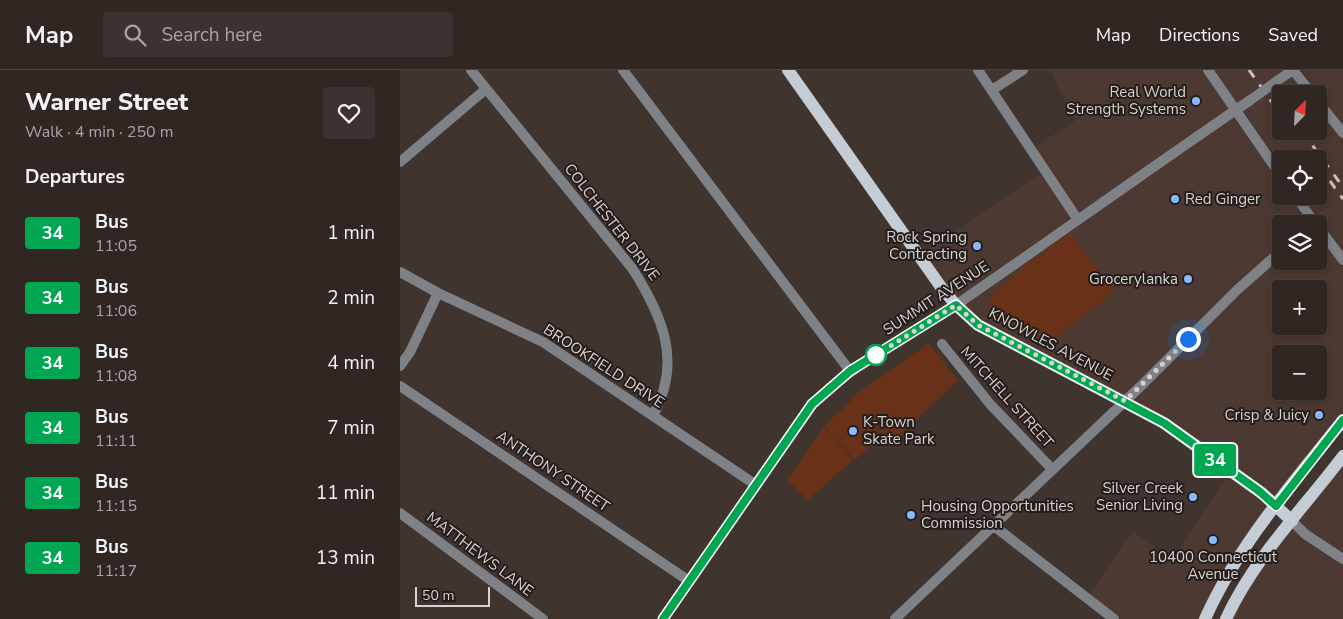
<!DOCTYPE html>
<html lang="en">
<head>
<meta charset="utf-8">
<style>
	:root { --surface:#302723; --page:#3c3330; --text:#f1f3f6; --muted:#a8a5a6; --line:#4b4441 }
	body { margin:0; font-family:"Nunito Sans",sans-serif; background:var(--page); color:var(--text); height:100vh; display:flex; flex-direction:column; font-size:19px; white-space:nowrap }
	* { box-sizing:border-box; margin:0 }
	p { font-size:16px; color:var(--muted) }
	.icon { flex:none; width:28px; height:28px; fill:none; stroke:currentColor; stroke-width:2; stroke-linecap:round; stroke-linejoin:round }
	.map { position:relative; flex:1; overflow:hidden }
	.drawer { display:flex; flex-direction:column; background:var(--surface); width:400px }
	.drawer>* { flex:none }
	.badge { padding:0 10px; border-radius:4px; font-size:18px; line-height:32px }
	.needle { width:32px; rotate:24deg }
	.controls { position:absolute; left:872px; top:15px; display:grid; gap:10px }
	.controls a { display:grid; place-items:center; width:55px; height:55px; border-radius:5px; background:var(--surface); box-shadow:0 2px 8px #0003,0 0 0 1px var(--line); font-size:25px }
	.scale { position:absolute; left:15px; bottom:12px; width:75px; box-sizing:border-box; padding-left:5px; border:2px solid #dad2ce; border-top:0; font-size:14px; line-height:18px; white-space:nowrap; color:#dad2ce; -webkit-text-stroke:4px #231d1b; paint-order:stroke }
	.you { position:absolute; width:25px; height:25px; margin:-12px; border:4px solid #fff; border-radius:50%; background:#1a73e8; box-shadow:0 0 0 8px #1a73e833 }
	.map>.badge { position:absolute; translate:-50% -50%; box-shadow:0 0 0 2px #fff }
	h2 { padding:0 25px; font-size:19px; line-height:45px }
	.round { display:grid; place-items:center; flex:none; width:52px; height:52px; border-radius:5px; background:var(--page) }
	.overview { display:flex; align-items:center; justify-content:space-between; height:85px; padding:0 25px }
	h1 { font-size:24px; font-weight:800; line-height:38px }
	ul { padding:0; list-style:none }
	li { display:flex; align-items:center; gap:15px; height:65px; padding:0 25px }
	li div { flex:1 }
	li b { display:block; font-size:19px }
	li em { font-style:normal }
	li .badge { min-width:55px; font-weight:700; text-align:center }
	header { display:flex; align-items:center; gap:30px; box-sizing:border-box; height:70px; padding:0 25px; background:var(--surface); border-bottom:1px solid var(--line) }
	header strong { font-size:24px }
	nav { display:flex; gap:28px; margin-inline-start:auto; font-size:18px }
	.search { width:350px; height:45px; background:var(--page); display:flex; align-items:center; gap:12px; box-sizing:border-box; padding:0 18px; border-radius:5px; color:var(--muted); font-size:19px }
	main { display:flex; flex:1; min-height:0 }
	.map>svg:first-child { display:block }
	.built { fill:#4c3931; fill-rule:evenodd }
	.green { fill:#683118 }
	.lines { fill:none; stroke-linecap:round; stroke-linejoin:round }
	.minor { stroke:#7e8287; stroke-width:10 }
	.major { stroke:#c4ccd6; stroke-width:12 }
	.rail { stroke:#c9c1bd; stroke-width:3; stroke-dasharray:9 9; stroke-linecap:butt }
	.minor-bridge { stroke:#7e8287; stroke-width:10 }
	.line-casing { stroke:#fff; stroke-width:11 }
	.line { stroke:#00a651; stroke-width:8 }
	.walk { stroke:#dad2ce; stroke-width:5; stroke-dasharray:0 9 }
	.poi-dot { fill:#88bbfc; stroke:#231d1b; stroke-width:2 }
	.stop-dot { fill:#fff; stroke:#00a651; stroke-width:2.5 }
	.labels { text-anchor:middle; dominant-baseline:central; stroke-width:4; stroke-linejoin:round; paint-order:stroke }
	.poi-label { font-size:15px; fill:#dad2ce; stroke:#231d1b; text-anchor:end }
	.street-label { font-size:15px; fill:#dad2ce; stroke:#231d1b }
</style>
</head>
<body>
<header>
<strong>Map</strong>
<div class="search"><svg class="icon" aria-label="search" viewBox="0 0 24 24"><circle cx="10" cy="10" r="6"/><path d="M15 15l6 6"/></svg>Search here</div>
<nav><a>Map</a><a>Directions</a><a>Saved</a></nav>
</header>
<main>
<section class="drawer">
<div class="overview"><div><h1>Warner Street</h1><p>Walk · 4 min · 250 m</p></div><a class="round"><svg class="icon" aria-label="heart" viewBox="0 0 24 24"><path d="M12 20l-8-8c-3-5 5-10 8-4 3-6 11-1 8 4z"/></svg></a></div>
<h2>Departures</h2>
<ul>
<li><span class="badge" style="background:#00a651;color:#fff">34</span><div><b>Bus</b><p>11:05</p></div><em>1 min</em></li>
<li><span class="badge" style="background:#00a651;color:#fff">34</span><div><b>Bus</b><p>11:06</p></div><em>2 min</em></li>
<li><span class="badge" style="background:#00a651;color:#fff">34</span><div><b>Bus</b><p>11:08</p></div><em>4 min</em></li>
<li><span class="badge" style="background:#00a651;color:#fff">34</span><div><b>Bus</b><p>11:11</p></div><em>7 min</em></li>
<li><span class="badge" style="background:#00a651;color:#fff">34</span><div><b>Bus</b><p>11:15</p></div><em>11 min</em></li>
<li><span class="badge" style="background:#00a651;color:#fff">34</span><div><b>Bus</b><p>11:17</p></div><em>13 min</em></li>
</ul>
</section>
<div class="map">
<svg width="943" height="549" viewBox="0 0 943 549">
	<rect width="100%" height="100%" fill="#40342f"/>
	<path class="built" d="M 650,0 L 893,0 L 911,24 L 881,24 L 881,61 L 919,61 L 919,33 L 943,68 L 943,350 L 863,451 L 805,549 L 714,549 L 687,528 L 733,461 L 772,490 L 831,401 L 764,353 L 578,255 L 519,186 L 645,101 L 631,79 L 675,51 ZM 881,89 L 919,89 L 919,126 L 881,126 ZM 881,154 L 919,154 L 919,191 L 881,191 ZM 881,219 L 919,219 L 919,256 L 881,256 ZM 881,284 L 919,284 L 919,321 L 881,321 Z
		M 902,0 L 943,0 L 943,66 L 919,24 Z
		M 943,386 L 943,549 L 826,549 Z"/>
	<path class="green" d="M 670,163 L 714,221 L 647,275 L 591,244 L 590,226 L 623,197 Z
		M 529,273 L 558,310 L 492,374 L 463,343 L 482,366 L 455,390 L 424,356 L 451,331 L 449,329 Z
		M 424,357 L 453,390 L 408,430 L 387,410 Z"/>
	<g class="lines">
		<path class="minor" d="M 71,0 L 232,198 C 262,245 283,292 253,345
			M 223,0 L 450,301
			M 578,0 L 678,150
			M 808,0 L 881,106
			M 893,0 L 912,24
			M 877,11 L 893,0
			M 592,20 L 623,0
			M 919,33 L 943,63
			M 0,92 L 86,19
			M 896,126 L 915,154
			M 919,158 L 943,190
			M 0,202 L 38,223 L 143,272 L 356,415
			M 542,274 L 590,334 L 652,399
			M 0,296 L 10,282 L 38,223
			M 0,316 L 289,511
			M 0,443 L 143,549
			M 892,451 L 905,464 L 943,489
			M 594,456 L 714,549
			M 263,549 L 413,334 C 455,292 510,266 559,233 C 656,166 752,97 849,31
			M 495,549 L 742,315 L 837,220 L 881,181"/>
		<path class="major" d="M 388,0 L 541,217 L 556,235 L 578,255 L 764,353 L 863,424 L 892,451
			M 805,549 C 838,475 893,413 943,350
			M 826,549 C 854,488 903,439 943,386"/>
		<path class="rail" d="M 849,0 L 881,45
			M 902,61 L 943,117
			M 930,111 L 943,129"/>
		<path class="minor-bridge" d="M 849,31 L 877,11"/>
	</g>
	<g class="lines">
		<defs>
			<path id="line" d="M 263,549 L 412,334 L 450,301 L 556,235 L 578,255 L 764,353 L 859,421 L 876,436 L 943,350"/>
		</defs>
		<use href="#line" class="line-casing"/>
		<use href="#line" class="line"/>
		<path class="walk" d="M 476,285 L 556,235 L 578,255 L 725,331 L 788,269"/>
	</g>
	<g class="poi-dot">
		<circle cx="796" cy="31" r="5"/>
		<circle cx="775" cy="129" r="5"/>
		<circle cx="577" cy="176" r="5"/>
		<circle cx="788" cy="209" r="5"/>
		<circle cx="919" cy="345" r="5"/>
		<circle cx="453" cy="361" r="5"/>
		<circle cx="793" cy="427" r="5"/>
		<circle cx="511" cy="445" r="5"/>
		<circle cx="813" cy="470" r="5"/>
	</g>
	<circle class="stop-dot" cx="476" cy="285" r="10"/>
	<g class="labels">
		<g class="poi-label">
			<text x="786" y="22">Real World<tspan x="786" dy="17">Strength Systems</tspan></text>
			<text x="785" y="129" text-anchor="start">Red Ginger</text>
			<text x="567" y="167">Rock Spring<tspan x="567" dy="17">Contracting</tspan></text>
			<text x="778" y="209">Grocerylanka</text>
			<text x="909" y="345">Crisp &amp; Juicy</text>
			<text x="463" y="352" text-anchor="start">K-Town<tspan x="463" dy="17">Skate Park</tspan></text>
			<text x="783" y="418">Silver Creek<tspan x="783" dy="17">Senior Living</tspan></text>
			<text x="521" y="436" text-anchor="start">Housing Opportunities<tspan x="521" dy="17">Commission</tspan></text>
			<text x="813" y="487" text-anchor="middle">10400 Connecticut<tspan x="813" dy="17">Avenue</tspan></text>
		</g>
		<g class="street-label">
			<text transform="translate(212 152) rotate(52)">COLCHESTER DRIVE</text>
			<text transform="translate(536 228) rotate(-33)">SUMMIT AVENUE</text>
			<text transform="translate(651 274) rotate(28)">KNOWLES AVENUE</text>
			<text transform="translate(204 296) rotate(33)">BROOKFIELD DRIVE</text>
			<text transform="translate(607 327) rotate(48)">MITCHELL STREET</text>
			<text transform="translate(153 401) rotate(34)">ANTHONY STREET</text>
			<text transform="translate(80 484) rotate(37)">MATTHEWS LANE</text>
		</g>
	</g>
</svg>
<div class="controls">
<a><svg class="needle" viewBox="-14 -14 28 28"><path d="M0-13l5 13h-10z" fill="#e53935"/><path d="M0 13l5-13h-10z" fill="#a8a5a6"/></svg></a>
<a><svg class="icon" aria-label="locate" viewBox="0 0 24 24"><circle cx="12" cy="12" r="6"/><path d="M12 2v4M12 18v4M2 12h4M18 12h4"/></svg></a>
<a><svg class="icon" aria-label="layers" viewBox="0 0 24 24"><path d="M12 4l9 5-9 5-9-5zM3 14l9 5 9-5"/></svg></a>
<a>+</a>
<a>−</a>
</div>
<div class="scale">50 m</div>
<div class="you" style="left:788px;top:269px"></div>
<b class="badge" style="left:815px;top:390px;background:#00a651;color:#fff">34</b>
</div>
</main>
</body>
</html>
